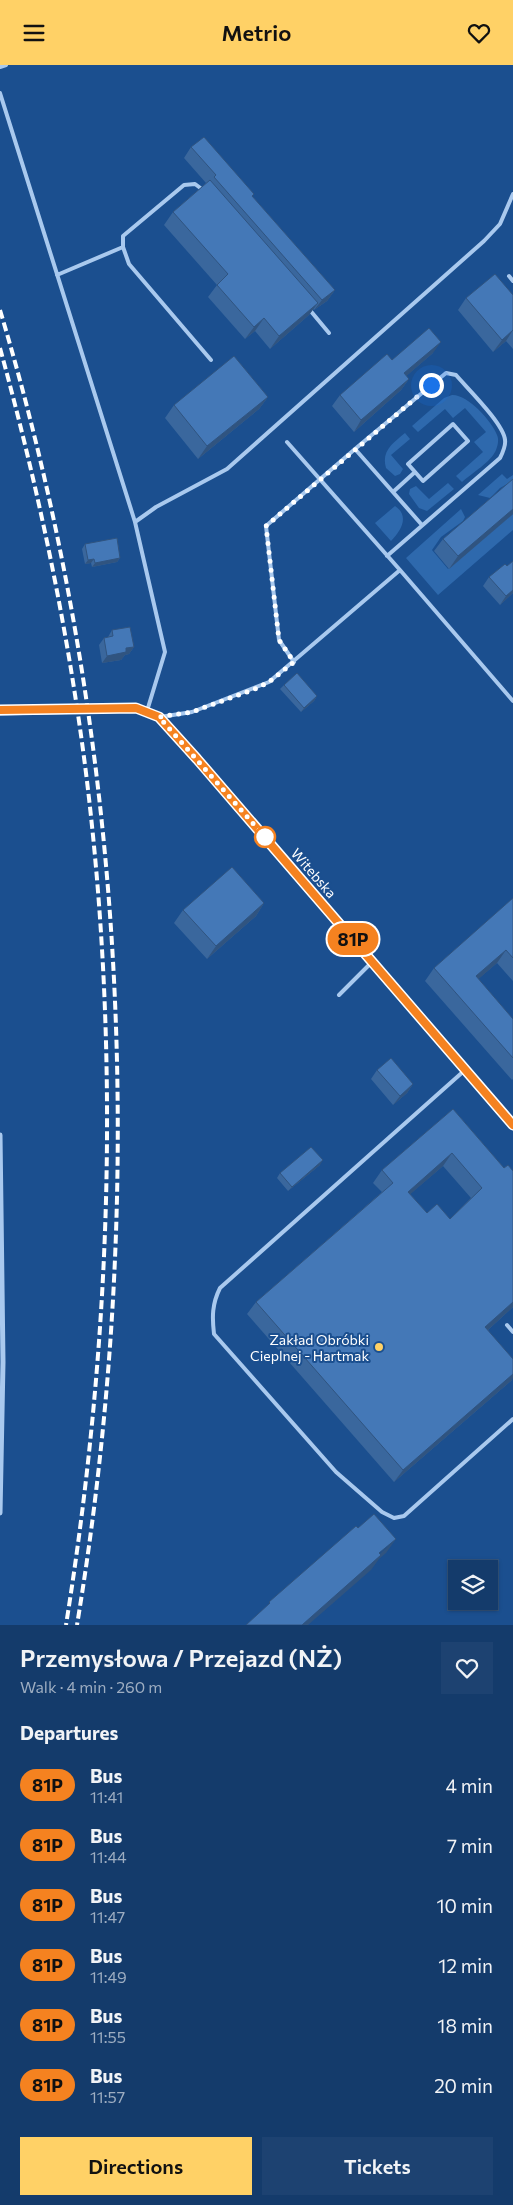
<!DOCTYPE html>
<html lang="en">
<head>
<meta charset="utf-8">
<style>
	:root { --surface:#143b6b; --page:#1d4271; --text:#f1f3f6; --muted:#9dadc1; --line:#33557e; --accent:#ffd166 }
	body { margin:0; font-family:Commissioner,sans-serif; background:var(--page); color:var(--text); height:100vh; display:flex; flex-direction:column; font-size:19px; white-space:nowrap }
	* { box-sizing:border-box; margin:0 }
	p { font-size:16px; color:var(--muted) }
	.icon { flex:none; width:28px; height:28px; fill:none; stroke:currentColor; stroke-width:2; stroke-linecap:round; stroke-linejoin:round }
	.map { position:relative; height:1560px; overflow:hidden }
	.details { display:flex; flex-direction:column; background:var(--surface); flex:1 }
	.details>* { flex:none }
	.badge { padding:0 10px; border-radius:16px; font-size:18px; line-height:32px }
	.buttons { position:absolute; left:448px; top:1495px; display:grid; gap:10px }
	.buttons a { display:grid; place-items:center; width:50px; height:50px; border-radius:0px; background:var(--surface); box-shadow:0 1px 4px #0004,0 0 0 1px var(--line); font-size:25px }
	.you { position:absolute; width:25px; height:25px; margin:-12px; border:4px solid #fff; border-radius:50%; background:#1a73e8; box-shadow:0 0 0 8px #1a73e833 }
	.map>.badge { position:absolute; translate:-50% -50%; box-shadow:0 0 0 2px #fff }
	h2 { padding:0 20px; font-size:19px; line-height:45px }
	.round { display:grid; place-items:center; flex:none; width:52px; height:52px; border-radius:0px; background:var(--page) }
	.head { display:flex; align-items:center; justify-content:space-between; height:85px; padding:0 20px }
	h1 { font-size:24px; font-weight:600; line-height:38px }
	.button { display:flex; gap:10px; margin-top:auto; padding:10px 20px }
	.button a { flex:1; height:58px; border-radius:0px; background:var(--accent); color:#111; font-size:20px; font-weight:600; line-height:58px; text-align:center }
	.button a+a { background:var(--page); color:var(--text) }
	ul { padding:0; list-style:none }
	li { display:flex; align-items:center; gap:15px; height:60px; padding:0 20px }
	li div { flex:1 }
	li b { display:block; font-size:19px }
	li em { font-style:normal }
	li .badge { min-width:55px; font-weight:700; text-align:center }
	header { display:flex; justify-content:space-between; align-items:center; height:65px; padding:0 20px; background:var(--accent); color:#111; font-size:22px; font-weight:600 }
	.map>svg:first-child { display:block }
	.green { fill:#2e69ad }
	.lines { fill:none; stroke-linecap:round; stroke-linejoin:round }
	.service { stroke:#a9c9ee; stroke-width:4 }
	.minor { stroke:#a9c9ee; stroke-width:5 }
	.tertiary { stroke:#a9c9ee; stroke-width:9 }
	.rail { stroke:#fff; stroke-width:4; stroke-dasharray:9 4; stroke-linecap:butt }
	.wall { fill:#3a679d; fill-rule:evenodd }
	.shaded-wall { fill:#305480 }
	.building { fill:#4478b7; stroke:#305480; fill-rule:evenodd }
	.line-casing { stroke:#fff; stroke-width:11 }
	.line { stroke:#f58220; stroke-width:8 }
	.walk { stroke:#fff; stroke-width:5; stroke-dasharray:0 9 }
	.stop-dot { fill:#fff; stroke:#f58220; stroke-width:2.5 }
	.poi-dot { fill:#ffd166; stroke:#1b4f8f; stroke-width:2 }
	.labels { text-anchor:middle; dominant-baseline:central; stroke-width:4; stroke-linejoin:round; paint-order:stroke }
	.street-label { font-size:14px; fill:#fff; stroke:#1b4f8f }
	.poi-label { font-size:14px; fill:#fff; stroke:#1b4f8f; text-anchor:end }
</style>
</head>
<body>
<header><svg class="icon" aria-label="menu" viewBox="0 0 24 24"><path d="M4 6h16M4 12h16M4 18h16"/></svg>Metrio<svg class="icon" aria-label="heart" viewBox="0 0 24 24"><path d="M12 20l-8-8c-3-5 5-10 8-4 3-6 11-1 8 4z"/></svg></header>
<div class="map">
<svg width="513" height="1560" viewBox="0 0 513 1560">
	<rect width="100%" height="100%" fill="#1b4f8f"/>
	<path class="green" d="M 452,330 C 467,329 492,356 497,370 C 499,374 498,380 496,385 C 491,397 472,408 462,417 L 456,411 L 483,387 L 474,377 L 486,367 L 465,343 L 453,353 L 445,344 L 418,367 L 412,361 L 444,333 Z
		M 405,368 L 410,374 L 391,390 L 403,404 L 400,409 L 395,411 L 386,403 C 381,386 393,378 405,368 Z
		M 502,409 L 507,414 L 513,410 L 513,416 L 500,423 L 490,433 L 478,430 Z
		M 448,418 L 454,424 L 427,446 L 419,443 L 409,429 L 410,424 L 416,421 L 429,434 Z
		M 395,441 C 410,451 401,466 391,476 L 375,458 Z
		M 461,444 L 465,452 L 463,456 L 441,472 L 432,485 L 448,504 L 513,449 L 513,465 L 438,530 L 406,493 Z"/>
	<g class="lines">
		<path class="service" d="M 0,2 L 6,0
			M 0,28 L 135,457 L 165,587 L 147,646
			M 203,125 L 195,119 L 184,120 L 123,171 L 123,182 L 129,199 L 211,295
			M 57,210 L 123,182
			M 509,211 L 513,216
			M 309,244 L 329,268
			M 453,359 L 468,376 L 423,416 L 408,399 Z
			M 287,377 L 400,505
			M 393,427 L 415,407
			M 135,457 L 156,442 L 227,404 L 484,176 L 500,159 L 513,129
			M 387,491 L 500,393 C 503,387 506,381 505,375 C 504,359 467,323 456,310 L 446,308 L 355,384 L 422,460
			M 294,597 L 279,575 L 266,461 L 355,384
			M 160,652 L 192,647 L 269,617 L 400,505 L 513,636
			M 339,930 L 372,897
			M 465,1005 L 220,1223 C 212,1239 212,1252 214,1269 L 336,1407 L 382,1447 L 394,1453 L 404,1451 L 513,1354
			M 507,1260 L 513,1267"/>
		<path class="minor" d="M 0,1070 L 3,1297 L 0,1448"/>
		<path class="tertiary" d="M 0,646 L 136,643 L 159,652 L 197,694 L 513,1060"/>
		<path class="rail" d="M 0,245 C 127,670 149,1124 77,1560
			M 0,283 C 38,422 68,564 86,708 C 121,992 111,1278 66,1560"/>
	</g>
	<path class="wall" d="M 191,82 L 252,131 L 335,225 L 327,236 L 314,245 L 313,244 L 309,250 L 270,284 L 255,266 L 245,274 L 208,232 L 217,220 L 164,160 L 173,147 L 206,118 L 184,93 Z
		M 513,230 L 513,284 L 506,276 L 493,287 L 458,245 L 466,233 Z
		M 433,288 L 406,311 L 409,314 L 401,325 L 354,367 L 332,341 L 340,330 L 392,295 Z
		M 268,332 L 259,344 L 198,394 L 165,353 L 174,340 Z
		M 513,414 L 513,449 L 449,504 L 434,486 L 443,474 Z
		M 85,479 L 120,493 L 117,497 L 92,502 L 91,498 L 85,499 L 82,484 Z
		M 507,501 L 513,528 L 500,540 L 483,521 L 489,512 Z
		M 112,565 L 134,582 L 129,589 L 125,590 L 121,595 L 102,598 L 99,580 L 104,573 L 108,572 Z
		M 284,620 L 317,631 L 314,636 L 301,647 L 280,624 Z
		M 513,833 L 513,916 L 497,898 L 478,914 L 513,954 L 513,1014 L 512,1015 L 425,916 L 434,903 Z
		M 264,838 L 256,851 L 207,894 L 174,858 L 183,845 Z
		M 377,1005 L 413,1019 L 407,1028 L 393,1040 L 371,1014 Z
		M 453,1044 L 504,1103 L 513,1242 L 488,1265 L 512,1315 L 394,1417 L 247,1249 L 256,1237 L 382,1127 L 373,1118 L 382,1105 ZM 443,1101 L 471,1133 L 450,1154 L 427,1148 L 410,1129 Z
		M 320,1100 L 288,1126 L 277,1113 L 280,1108 Z"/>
	<path class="shaded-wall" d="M 335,225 L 327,236 L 314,245 L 322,235 Z
		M 318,238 L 309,250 L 270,284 L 279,271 Z
		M 264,253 L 255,266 L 245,274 L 254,262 Z
		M 513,265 L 506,276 L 493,287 L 502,275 Z
		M 441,277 L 433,288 L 396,320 L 404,308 Z
		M 409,314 L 401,325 L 354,367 L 361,355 Z
		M 268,332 L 259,344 L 198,394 L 207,381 Z
		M 513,444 L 513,449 L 449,504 L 458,491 Z
		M 120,493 L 117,497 L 92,502 L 95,498 Z
		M 94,494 L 91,498 L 85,499 L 88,495 Z
		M 513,525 L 513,528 L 500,540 L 506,531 Z
		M 134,582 L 129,589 L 125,590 L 121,595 L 102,598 L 107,591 L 126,583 Z
		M 317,631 L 314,636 L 301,647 L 304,643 Z
		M 264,838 L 256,851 L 207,894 L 216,881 Z
		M 506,885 L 497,898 L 467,924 L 476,911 Z
		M 413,1019 L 407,1028 L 393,1040 L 400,1031 Z
		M 452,1088 L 443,1101 L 399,1139 L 408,1127 Z
		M 323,1095 L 320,1100 L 288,1126 L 292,1122 Z
		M 513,1237 L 513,1242 L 477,1275 L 485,1262 Z
		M 513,1309 L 513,1313 L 512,1315 L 394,1417 L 403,1405 Z
		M 396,1474 L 386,1488 L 379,1494 L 371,1505 L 308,1560 L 302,1560 Z"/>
	<path class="building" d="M 204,72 L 254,129 L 252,131 L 335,225 L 322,235 L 214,112 L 216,110 L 191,82 Z
		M 210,115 L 318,238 L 279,271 L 264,253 L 254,262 L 217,220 L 228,209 L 173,147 Z
		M 495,209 L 513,230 L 513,265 L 502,275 L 466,233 Z
		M 429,263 L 441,277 L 404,308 L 409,314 L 361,355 L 340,330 L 387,289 L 392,295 Z
		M 234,291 L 268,332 L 207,381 L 174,340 Z
		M 513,414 L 513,444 L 458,491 L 443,474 Z
		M 117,473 L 120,493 L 95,498 L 94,494 L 88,495 L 85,479 Z
		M 513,496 L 513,525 L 506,531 L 489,512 L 505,499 L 507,501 Z
		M 130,562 L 134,582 L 126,583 L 126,587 L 107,591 L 104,573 L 113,571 L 112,565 Z
		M 297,608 L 317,631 L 304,643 L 284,620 Z
		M 232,802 L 264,838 L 216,881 L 183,845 Z
		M 513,833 L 513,893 L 506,885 L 476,911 L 513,954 L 513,993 L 434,903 Z
		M 391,993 L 413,1019 L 400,1031 L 377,1005 Z
		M 453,1044 L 504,1103 L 508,1100 L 513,1106 L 513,1237 L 485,1262 L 513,1294 L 513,1309 L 403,1405 L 256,1237 L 393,1118 L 382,1105 ZM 452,1088 L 482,1123 L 450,1154 L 437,1139 L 427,1148 L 408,1127 Z
		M 311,1082 L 323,1095 L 292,1122 L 280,1108 Z
		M 374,1449 L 396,1474 L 379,1488 L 381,1490 L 302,1560 L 246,1560 L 270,1538 L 269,1537 L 356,1461 L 358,1463 Z"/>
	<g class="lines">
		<defs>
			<path id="line" d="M 0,645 L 136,643 L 159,652 L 197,694 L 513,1060"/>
		</defs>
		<use href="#line" class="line-casing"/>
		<use href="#line" class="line"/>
		<path class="walk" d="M 265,772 L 159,652 L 192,647 L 255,624 L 269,617 L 294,597 L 279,575 L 266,461 L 431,320"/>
	</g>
	<circle class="stop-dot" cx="265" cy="772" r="10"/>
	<circle class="poi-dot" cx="379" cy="1282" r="5"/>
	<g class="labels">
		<g class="street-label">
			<text transform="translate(314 808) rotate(49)">Witebska</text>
		</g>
		<g class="poi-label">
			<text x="369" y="1274">Zakład Obróbki<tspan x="369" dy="16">Cieplnej - Hartmak</tspan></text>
		</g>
	</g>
</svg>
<div class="buttons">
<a><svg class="icon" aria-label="layers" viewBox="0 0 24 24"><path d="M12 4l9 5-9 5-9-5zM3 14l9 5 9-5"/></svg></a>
</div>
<div class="you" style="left:431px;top:320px"></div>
<b class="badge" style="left:353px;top:874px;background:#f58220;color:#111">81P</b>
</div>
<section class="details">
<div class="head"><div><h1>Przemysłowa / Przejazd (NŻ)</h1><p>Walk · 4 min · 260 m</p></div><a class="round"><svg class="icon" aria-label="heart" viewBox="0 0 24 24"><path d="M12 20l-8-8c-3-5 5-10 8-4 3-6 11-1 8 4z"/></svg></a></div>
<h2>Departures</h2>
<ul>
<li><span class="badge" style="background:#f58220;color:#111">81P</span><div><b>Bus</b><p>11:41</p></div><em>4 min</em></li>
<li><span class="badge" style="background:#f58220;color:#111">81P</span><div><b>Bus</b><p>11:44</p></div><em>7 min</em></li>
<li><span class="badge" style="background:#f58220;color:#111">81P</span><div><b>Bus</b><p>11:47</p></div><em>10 min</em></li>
<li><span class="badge" style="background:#f58220;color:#111">81P</span><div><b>Bus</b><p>11:49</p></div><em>12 min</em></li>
<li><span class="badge" style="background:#f58220;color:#111">81P</span><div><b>Bus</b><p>11:55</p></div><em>18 min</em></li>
<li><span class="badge" style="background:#f58220;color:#111">81P</span><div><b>Bus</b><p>11:57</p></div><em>20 min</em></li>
</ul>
<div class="button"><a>Directions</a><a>Tickets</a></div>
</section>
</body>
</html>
